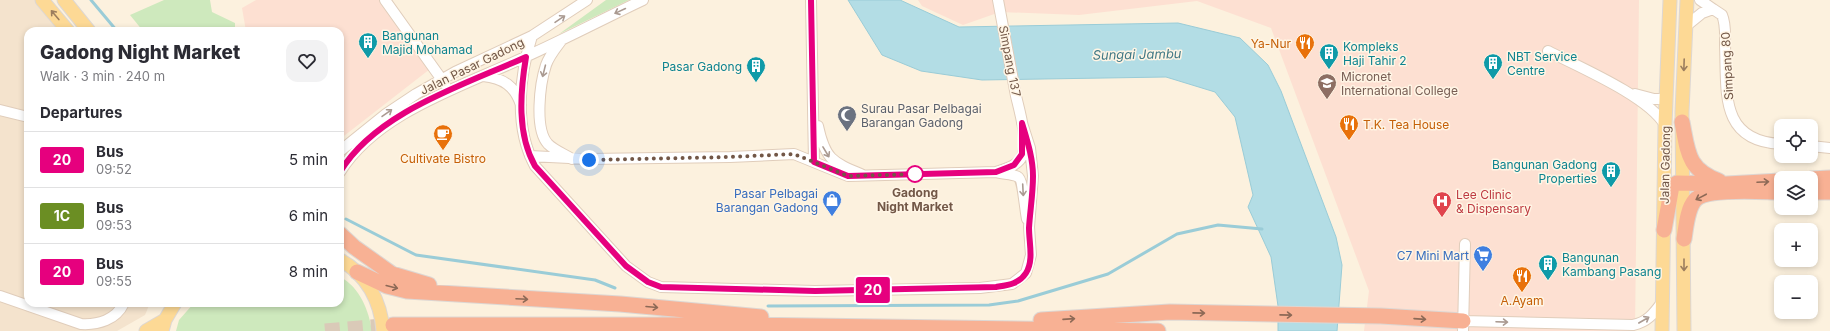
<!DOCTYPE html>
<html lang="en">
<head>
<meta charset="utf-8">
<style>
	:root { --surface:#fff; --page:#f2f2f3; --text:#2b2b33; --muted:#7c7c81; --line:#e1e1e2 }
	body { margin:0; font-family:Inter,sans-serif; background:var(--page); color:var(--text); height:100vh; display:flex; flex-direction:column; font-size:15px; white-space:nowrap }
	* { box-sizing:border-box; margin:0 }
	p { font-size:13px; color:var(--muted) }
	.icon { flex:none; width:22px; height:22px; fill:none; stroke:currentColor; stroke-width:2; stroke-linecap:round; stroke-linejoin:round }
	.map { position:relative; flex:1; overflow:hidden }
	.details { position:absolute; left:24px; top:27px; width:320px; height:280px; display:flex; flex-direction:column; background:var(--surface); border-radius:12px; box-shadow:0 2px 6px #0003 }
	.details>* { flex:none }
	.badge { padding:0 8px; border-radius:3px; font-size:14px; line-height:26px }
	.fabs { position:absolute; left:1774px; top:119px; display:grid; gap:8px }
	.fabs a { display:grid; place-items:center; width:44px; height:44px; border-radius:8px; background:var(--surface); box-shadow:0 2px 6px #0003; font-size:20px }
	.you { position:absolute; width:20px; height:20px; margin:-10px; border:3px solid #fff; border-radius:50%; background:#1a73e8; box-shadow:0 0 0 6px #1a73e833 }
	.map>.badge { position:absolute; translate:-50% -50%; box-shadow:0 0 0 2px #fff }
	h2 { padding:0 16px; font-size:15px; line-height:36px }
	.round { display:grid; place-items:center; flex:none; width:42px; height:42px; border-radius:12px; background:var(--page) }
	.headline { display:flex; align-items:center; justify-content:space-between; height:68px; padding:0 16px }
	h1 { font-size:19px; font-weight:800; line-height:30px }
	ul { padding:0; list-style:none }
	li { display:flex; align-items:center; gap:12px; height:56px; padding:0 16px; border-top:1px solid var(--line) }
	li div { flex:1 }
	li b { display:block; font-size:15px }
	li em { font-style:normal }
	li .badge { min-width:44px; font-weight:700; text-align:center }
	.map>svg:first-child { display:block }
	.residential { fill:#f4e3cd }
	.commercial { fill:#fde0d2 }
	.green { fill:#cee9bd }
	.water { fill:#b3dde5; stroke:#9accd7 }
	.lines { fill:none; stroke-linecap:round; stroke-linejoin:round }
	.stream { stroke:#9accd7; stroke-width:3 }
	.highway-tunnel { stroke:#dacab8; stroke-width:15; stroke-dasharray:15 8; stroke-linecap:butt }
	.minor-casing { stroke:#e0cdbb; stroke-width:12 }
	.major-casing { stroke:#ddd7d3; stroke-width:15 }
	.highway-casing { stroke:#ddd7d3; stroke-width:17 }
	.minor { stroke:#fff; stroke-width:10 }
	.major { stroke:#fdd995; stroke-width:13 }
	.highway { stroke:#f8b194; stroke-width:15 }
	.oneway { stroke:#aa9a91 }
	.oneway2 { stroke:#9c7e5e }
	.oneway3 { stroke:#8d6956 }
	.line-casing { stroke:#fff; stroke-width:9 }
	.line { stroke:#e6007e; stroke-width:6 }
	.walk { stroke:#725747; stroke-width:4; stroke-dasharray:0 7.2 }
	.stop-dot { fill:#fff; stroke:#e6007e; stroke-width:2 }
	.labels { text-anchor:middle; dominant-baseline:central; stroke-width:3; stroke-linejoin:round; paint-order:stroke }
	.culture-label { font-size:12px; fill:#0d838f; stroke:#fff5e5; text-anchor:start }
	.food-label { font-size:12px; fill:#c56008; stroke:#fff5e5 }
	.street-label { font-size:12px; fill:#725747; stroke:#fff5e5 }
	.education-label { font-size:12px; fill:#785e54; stroke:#fff5e5; text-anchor:start }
	.worship-label { font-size:12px; fill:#5b616d; stroke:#fff5e5; text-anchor:start }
	.stop-label { font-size:12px; font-weight:bold; fill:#725747; stroke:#fff5e5 }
	.shop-label { font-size:12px; fill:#366cbe; stroke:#fff5e5; text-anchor:end }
	.health-label { font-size:12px; fill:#be3a42; stroke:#fff5e5; text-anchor:start }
	.water-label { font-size:13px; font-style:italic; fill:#417986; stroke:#fff5e5 }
</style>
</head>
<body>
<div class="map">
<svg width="1830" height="331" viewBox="0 0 1830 331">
	<rect width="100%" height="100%" fill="#fcf1de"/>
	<path class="residential" d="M 0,0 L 41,0 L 61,31 L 28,31 L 28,303 L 150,303 L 145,315 L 117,331 L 0,331 Z"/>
	<path class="commercial" d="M 256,0 L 380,0 L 430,69 L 340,139 L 340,31 L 246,31 L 242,8 Z
		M 918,0 L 1639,0 L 1635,331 L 1364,331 L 1369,291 L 1271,28 L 1197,1 L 1079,15 L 1000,12 L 963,25 L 922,6 Z"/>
	<path class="green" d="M 164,0 L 210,0 L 212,12 L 235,23 L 235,31 L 143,31 L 130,15 Z
		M 606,0 L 629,0 L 559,34 Z
		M 340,277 C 360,287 369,311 372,331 L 176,331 L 179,320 L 194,303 L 340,303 Z"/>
	<path class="water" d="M 848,0 L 900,0 L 959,27 L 1178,23 L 1240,38 L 1268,65 L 1281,91 L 1336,237 L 1342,265 L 1337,331 L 1278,331 L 1278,306 L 1271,257 L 1248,207 L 1253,195 L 1235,117 L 1215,92 L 1166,77 L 982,80 L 921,71 L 882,55 Z"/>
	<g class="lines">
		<path class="stream" d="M 91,0 L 117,31
			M 346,219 L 416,255 L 595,280 L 615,288
			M 768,306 L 989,305 L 1018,301 L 1108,274 L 1177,234 L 1218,225 L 1262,229"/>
		<path class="highway-tunnel" d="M 325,331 L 393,325"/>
		<defs>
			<path id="minor" d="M 385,0 L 445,84
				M 811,0 L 814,162
				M 1700,0 L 1713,9
				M 1686,26 L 1702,13 L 1713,9 L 1722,15 C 1726,24 1725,35 1725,45 C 1727,92 1719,141 1781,144
				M 532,36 C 519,76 514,128 535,166 L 626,266 L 648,282 L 661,287 L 815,291 L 980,288 L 1012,284 L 1026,273 L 1031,255 L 1029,227 L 1033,176 L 1030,148 L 1022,123
				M 561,41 C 555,49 549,56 546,65 C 540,83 534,129 548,144 C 554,150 564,154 572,159
				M 1548,51 C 1579,67 1648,96 1665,125
				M 483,76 C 503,78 515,86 521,105
				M 1635,94 L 1654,99 L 1666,99
				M 0,110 L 28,117
				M 818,126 C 825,159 832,162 861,174
				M 1811,146 L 1830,148
				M 340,151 L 386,114 L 416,94 L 455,72 L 532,36 L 587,0
				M 530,156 L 589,159 L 730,157 L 794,154 L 848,176 L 996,172 C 1006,169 1020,165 1023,154 C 1027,136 1020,113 1016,96 C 1010,64 1004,32 998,0
				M 340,172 C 377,112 464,86 525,57 C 565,39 603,19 643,0
				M 996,172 C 1002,174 1014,174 1018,177 C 1023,179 1025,211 1027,219
				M 0,296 L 81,324 C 98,325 116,320 124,303
				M 1463,321 L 1633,325 C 1648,322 1654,313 1663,301
				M 1463,331 L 1465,244"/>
			<path id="major" d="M 42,0 L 68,31
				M 64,0 L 89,31
				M 340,260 C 367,274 381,302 383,331
				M 146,331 L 165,320
				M 162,331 L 165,320 L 175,303
				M 1662,331 L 1665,125 L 1670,0
				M 1684,331 L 1682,112 L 1687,0"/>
			<path id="highway" d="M 1682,122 C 1688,152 1687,169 1719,181
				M 1811,179 L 1830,178
				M 1811,192 L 1830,192
				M 1664,230 L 1672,186 L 1677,183 L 1727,184 L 1781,181
				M 340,234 L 354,247 L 392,274 L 429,285
				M 1684,239 C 1686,227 1687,209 1695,200 C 1707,187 1762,192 1781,192
				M 357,272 L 387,286 L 407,291 L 620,304 L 761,317
				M 1041,320 L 1170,312 L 1381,316 L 1463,321
				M 393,325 L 738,325 L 1158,331"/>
		</defs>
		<use href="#minor" class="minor-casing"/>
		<use href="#major" class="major-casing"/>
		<use href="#highway" class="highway-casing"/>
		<use href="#minor" class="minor"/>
		<use href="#major" class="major"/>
		<use href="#highway" class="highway"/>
	</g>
	<defs><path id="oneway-shaft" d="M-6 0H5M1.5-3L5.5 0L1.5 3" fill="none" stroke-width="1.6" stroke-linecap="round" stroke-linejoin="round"/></defs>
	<g class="oneway">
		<use href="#oneway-shaft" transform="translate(620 11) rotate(155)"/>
		<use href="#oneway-shaft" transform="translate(560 19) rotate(-34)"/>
		<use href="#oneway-shaft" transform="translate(544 71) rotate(104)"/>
		<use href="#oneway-shaft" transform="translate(387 113) rotate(-35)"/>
		<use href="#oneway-shaft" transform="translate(826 152) rotate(59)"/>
		<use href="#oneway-shaft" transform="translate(1023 190) rotate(87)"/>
		<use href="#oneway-shaft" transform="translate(1644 320) rotate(-30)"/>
		<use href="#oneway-shaft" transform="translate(1502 322) rotate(2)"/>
	</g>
	<g class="oneway2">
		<use href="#oneway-shaft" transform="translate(55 15) rotate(-130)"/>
		<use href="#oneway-shaft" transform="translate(1684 65) rotate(92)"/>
		<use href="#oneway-shaft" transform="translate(1684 265) rotate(90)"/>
	</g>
	<g class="oneway3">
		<use href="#oneway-shaft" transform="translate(1763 182) rotate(-3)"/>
		<use href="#oneway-shaft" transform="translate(1701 197) rotate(152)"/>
		<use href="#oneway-shaft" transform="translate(392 287) rotate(14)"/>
		<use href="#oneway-shaft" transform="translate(522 299) rotate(3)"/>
		<use href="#oneway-shaft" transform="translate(652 307) rotate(5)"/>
		<use href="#oneway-shaft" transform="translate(1199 313) rotate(1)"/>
		<use href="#oneway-shaft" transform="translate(1286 315) rotate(1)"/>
		<use href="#oneway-shaft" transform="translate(1069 319) rotate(-4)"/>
		<use href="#oneway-shaft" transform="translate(1420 319) rotate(4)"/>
	</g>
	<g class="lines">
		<defs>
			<path id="line" d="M 340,172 C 376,112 464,85 526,57 C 520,93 517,134 535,166 L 626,266 L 648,282 L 661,287 L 815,291 L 996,287 C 1008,285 1019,284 1026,273 C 1034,260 1029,243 1029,228 C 1030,211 1033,194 1033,176 C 1033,158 1027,140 1022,123 L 1022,154 L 1014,165 L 996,172 L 848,176 L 814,162 L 811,0"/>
		</defs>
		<use href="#line" class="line-casing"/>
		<use href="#line" class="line"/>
		<path class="walk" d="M 589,160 L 730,157 L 794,154 L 848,176 L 918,174 L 915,174"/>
	</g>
	<defs>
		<symbol id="building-pin" viewBox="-11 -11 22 30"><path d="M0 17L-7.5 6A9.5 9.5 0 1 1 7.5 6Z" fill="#0f9aa8" stroke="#fff5e5"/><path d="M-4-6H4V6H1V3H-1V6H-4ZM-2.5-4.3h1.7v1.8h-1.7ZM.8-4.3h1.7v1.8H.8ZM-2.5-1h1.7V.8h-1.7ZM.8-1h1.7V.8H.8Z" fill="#fff"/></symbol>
		<symbol id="restaurant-pin" viewBox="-11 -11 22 30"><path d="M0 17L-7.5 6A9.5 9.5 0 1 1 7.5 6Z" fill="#e8710a" stroke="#fff5e5"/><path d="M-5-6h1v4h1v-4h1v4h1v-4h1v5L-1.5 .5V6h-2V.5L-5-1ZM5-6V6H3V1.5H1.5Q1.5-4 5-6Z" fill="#fff"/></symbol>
		<symbol id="university-pin" viewBox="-11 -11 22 30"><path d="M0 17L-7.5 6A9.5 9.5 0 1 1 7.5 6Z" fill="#8d6e63" stroke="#fff5e5"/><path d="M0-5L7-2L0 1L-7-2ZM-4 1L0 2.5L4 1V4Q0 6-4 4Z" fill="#fff"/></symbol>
		<symbol id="mosque-pin" viewBox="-11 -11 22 30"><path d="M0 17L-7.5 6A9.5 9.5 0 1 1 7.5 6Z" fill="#6b7280" stroke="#fff5e5"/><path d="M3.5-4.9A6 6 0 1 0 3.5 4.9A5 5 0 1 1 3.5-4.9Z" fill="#fff"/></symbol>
		<symbol id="cafe-pin" viewBox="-11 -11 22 30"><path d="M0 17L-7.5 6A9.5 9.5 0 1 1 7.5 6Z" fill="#e8710a" stroke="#fff5e5"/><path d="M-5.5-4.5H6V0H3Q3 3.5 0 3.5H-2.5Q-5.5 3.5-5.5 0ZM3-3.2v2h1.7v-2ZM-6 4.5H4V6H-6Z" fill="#fff"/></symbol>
		<symbol id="shop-pin" viewBox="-11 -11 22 30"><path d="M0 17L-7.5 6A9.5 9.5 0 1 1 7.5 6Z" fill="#3f7fe0" stroke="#fff5e5"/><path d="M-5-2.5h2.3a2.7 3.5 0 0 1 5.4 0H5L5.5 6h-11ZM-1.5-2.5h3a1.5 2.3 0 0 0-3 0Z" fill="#fff"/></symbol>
		<symbol id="hospital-pin" viewBox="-11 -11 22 30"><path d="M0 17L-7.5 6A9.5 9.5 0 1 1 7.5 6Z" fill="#e0444e" stroke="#fff5e5"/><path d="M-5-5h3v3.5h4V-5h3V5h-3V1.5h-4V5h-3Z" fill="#fff"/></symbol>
		<symbol id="supermarket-pin" viewBox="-11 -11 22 30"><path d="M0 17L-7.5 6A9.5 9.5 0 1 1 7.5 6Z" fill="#3f7fe0" stroke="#fff5e5"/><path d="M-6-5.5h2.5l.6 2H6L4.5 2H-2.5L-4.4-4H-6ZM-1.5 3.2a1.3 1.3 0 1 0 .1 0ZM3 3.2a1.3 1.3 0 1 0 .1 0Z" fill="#fff"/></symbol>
	</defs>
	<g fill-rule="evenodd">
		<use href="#building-pin" x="357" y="31" width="22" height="30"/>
		<use href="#restaurant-pin" x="1294" y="32" width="22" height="30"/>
		<use href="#building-pin" x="1318" y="42" width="22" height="30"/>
		<use href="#building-pin" x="1482" y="52" width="22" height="30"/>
		<use href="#building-pin" x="745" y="55" width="22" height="30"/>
		<use href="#university-pin" x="1316" y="72" width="22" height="30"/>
		<use href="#mosque-pin" x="836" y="104" width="22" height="30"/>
		<use href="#restaurant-pin" x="1338" y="113" width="22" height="30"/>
		<use href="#cafe-pin" x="432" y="123" width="22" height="30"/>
		<use href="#building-pin" x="1600" y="160" width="22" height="30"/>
		<use href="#shop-pin" x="821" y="189" width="22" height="30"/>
		<use href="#hospital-pin" x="1431" y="190" width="22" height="30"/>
		<use href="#supermarket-pin" x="1472" y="244" width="22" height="30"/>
		<use href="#building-pin" x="1537" y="253" width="22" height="30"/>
		<use href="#restaurant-pin" x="1511" y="265" width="22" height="30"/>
	</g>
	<circle class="stop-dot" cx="915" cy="174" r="8"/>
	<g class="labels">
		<g class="culture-label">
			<text x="382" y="35">Bangunan<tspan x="382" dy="14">Majid Mohamad</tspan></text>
			<text x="1343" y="46">Kompleks<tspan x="1343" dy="14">Haji Tahir 2</tspan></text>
			<text x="1507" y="56">NBT Service<tspan x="1507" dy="14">Centre</tspan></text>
			<text x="742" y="66" text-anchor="end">Pasar Gadong</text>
			<text x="1597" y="164" text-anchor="end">Bangunan Gadong<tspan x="1597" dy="14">Properties</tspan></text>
			<text x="1562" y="257">Bangunan<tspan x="1562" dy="14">Kambang Pasang</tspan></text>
		</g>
		<g class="food-label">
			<text x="1291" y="43" text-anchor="end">Ya-Nur</text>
			<text x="1363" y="124" text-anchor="start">T.K. Tea House</text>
			<text x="443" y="158">Cultivate Bistro</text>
			<text x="1522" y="300">A.Ayam</text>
		</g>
		<g class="street-label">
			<text transform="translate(1010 61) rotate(79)">Simpang 137</text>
			<text transform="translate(472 66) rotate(-26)">Jalan Pasar Gadong</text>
			<text transform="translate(1727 66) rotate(-93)">Simpang 80</text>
			<text transform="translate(1665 165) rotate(-89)">Jalan Gadong</text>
		</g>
		<g class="education-label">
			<text x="1341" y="76">Micronet<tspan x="1341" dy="14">International College</tspan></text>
		</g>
		<g class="worship-label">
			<text x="861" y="108">Surau Pasar Pelbagai<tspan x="861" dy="14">Barangan Gadong</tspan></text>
		</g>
		<g class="stop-label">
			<text x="915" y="192">Gadong<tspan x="915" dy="14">Night Market</tspan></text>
		</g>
		<g class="shop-label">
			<text x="818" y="193">Pasar Pelbagai<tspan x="818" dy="14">Barangan Gadong</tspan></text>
			<text x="1469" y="255">C7 Mini Mart</text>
		</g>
		<g class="health-label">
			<text x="1456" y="194">Lee Clinic<tspan x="1456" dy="14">&amp; Dispensary</tspan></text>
		</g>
		<g class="water-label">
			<text transform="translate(1137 54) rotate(-1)">Sungai Jambu</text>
		</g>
	</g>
</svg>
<div class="fabs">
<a><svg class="icon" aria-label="locate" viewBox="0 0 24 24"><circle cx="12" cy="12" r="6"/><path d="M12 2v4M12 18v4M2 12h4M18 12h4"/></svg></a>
<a><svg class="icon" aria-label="layers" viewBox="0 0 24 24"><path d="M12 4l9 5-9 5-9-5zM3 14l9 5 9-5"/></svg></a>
<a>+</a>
<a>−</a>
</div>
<div class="you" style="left:589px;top:160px"></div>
<b class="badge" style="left:873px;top:290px;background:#e6007e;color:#fff">20</b>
<section class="details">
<div class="headline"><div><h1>Gadong Night Market</h1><p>Walk · 3 min · 240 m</p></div><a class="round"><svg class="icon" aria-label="heart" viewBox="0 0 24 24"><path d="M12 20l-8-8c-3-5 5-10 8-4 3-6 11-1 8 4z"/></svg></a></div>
<h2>Departures</h2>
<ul>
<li><span class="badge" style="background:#e6007e;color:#fff">20</span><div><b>Bus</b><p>09:52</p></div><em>5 min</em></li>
<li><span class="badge" style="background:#6b8e23;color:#fff">1C</span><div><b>Bus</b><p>09:53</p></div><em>6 min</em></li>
<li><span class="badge" style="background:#e6007e;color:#fff">20</span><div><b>Bus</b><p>09:55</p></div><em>8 min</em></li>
</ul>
</section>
</div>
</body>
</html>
